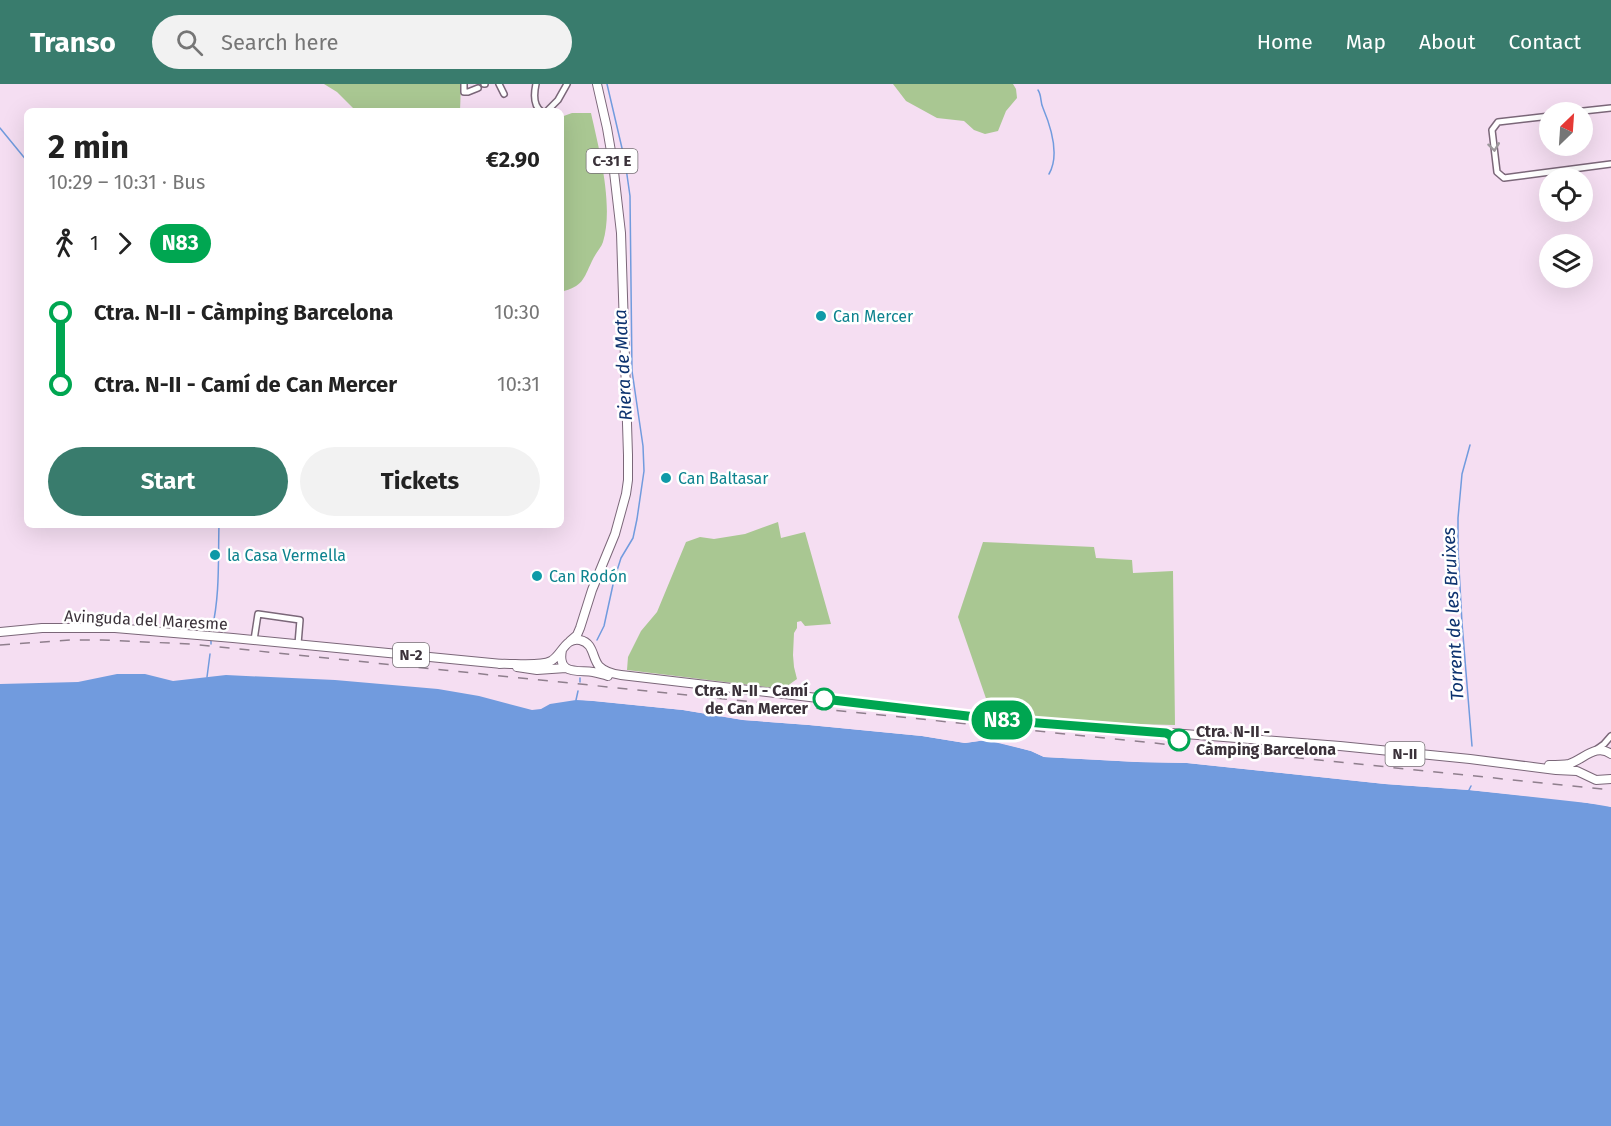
<!DOCTYPE html>
<html lang="en">
<head>
<meta charset="utf-8">
<style>
	:root { --surface:#fff; --page:#f2f2f2; --text:#222; --muted:#767676; --accent:#397c6d }
	body { margin:0; font-family:"Fira Sans",sans-serif; background:var(--page); color:var(--text); height:100vh; display:flex; flex-direction:column; font-size:22px; white-space:nowrap }
	* { box-sizing:border-box; margin:0 }
	p { font-size:20px; color:var(--muted) }
	.icon { flex:none; width:33px; height:33px; fill:none; stroke:currentColor; stroke-width:2; stroke-linecap:round; stroke-linejoin:round }
	.map { position:relative; flex:1; overflow:hidden }
	.panel { position:absolute; left:24px; top:24px; width:540px; height:420px; display:flex; flex-direction:column; background:var(--surface); border-radius:9px; box-shadow:0 6px 24px #0002 }
	.panel>* { flex:none }
	.badge { padding:0 12px; border-radius:20px; font-size:21px; line-height:39px }
	.needle { width:39px; rotate:25deg }
	.tools { position:absolute; left:1539px; top:18px; display:grid; gap:12px }
	.tools a { display:grid; place-items:center; width:54px; height:54px; border-radius:50%; background:var(--surface); box-shadow:0 6px 24px #0002; font-size:30px }
	.map>.badge { position:absolute; translate:-50% -50%; box-shadow:0 0 0 3px #fff }
	.legs { display:flex; align-items:center; gap:9px; height:66px; padding:0 24px; font-size:20px }
	.legs p { margin-inline-start:auto }
	.head { display:flex; align-items:center; justify-content:space-between; height:102px; padding:0 24px }
	h1 { font-size:33px; font-weight:700; line-height:45px }
	.primary-button { display:flex; gap:12px; margin-top:auto; padding:12px 24px }
	.primary-button a { flex:1; height:69px; border-radius:36px; background:var(--accent); color:#fff; font-size:24px; font-weight:700; line-height:69px; text-align:center }
	.primary-button a+a { background:var(--page); color:var(--text) }
	ul { padding:0 24px; list-style:none }
	li { display:flex; align-items:center; gap:21px; height:72px; font-size:22px }
	li i { display:grid; place-items:center; width:9px; height:100%; margin:0 8px; background:currentColor }
	li i::after { content:''; width:15px; height:15px; margin:-8px; border:4px solid; border-radius:50%; background:var(--surface) }
	li p { margin-inline-start:auto }
	li:first-child i { background:linear-gradient(#0000 50%,currentColor 0) }
	li:last-child i { background:linear-gradient(currentColor 50%,#0000 0) }
	header { display:flex; align-items:center; gap:36px; box-sizing:border-box; height:84px; padding:0 30px; background:var(--accent); color:#fff }
	header strong { font-size:28px }
	nav { display:flex; gap:33px; margin-inline-start:auto; font-size:21px }
	.search { width:420px; height:54px; background:var(--page); display:flex; align-items:center; gap:15px; box-sizing:border-box; padding:0 21px; border-radius:33px; color:var(--muted); font-size:22px }
	.map>svg:first-child { display:block }
	.green { fill:#a9c792 }
	.water { fill:#719bde }
	.pier { fill:#f5def2 }
	.lines { fill:none; stroke-linecap:round; stroke-linejoin:round }
	.stream { stroke:#719bde; stroke-width:1.5 }
	.street-casing { stroke:#7b6779; stroke-width:8 }
	.primary-casing { stroke:#7b6779; stroke-width:10 }
	.street { stroke:#fff; stroke-width:5 }
	.primary { stroke:#fff; stroke-width:8 }
	.rail { stroke:#8f7f8d; stroke-width:1.5; stroke-dasharray:10 10; stroke-linecap:butt }
	.oneway { stroke:#9d989c }
	.line-1-casing { stroke:#fff; stroke-width:14 }
	.line-1 { stroke:#00a651; stroke-width:9 }
	.culture-dot { fill:#0f9aa8; stroke:#fff; stroke-width:2 }
	.stop-1-dot { fill:#fff; stroke:#00a651; stroke-width:3 }
	.labels { text-anchor:middle; dominant-baseline:central; stroke-width:5; stroke-linejoin:round; paint-order:stroke }
	.shield { fill:#fff; stroke:#767075; stroke-width:1.5 }
	.shield-label { font-size:15px; font-weight:bold; fill:#3b323a }
	.culture-label { font-size:16px; fill:#0d838f; stroke:#fff; text-anchor:start }
	.street-label { font-size:16px; fill:#3b323a; stroke:#fff }
	.stop-label { font-size:16px; font-weight:bold; fill:#3b323a; stroke:#fff; text-anchor:end }
	.water-label { font-size:18px; font-style:italic; fill:#0d336f; stroke:#fff }
</style>
</head>
<body>
<header>
<strong>Transo</strong>
<div class="search"><svg class="icon" aria-label="search" viewBox="0 0 24 24"><circle cx="10" cy="10" r="6"/><path d="M15 15l6 6"/></svg>Search here</div>
<nav><a>Home</a><a>Map</a><a>About</a><a>Contact</a></nav>
</header>
<div class="map">
<svg width="1611" height="1042" viewBox="0 0 1611 1042">
	<rect width="100%" height="100%" fill="#f5def2"/>
	<path class="green" d="M 324,0 L 461,0 L 460,27 L 356,27 L 337,8 Z
		M 893,0 L 1013,0 L 1016,5 L 1017,14 L 1006,27 L 998,47 L 985,50 L 974,46 L 964,37 L 937,34 L 906,17 Z
		M 572,29 L 591,29 C 599,65 614,122 603,158 C 601,164 595,170 592,177 C 583,196 583,202 561,208 L 561,33 Z
		M 778,438 L 781,454 L 805,448 L 831,540 L 805,542 L 801,537 L 797,538 L 797,544 L 794,549 L 793,571 L 794,583 L 797,595 L 783,605 L 627,586 L 628,573 L 641,547 L 657,528 L 686,458 L 700,453 L 714,455 L 745,450 Z
		M 983,458 L 1094,463 L 1096,474 L 1132,476 L 1133,489 L 1173,487 L 1175,641 L 1132,640 L 991,629 L 958,533 Z"/>
	<path class="water" d="M 117,590 L 145,590 L 173,597 L 226,591 L 335,596 L 438,605 L 479,612 L 532,626 L 541,625 L 550,620 L 576,616 L 595,617 L 683,626 L 743,636 L 809,641 L 922,652 L 965,659 L 986,656 L 1031,667 L 1044,673 L 1137,678 L 1187,679 L 1385,700 L 1469,706 L 1605,721 L 1611,723 L 1611,1042 L 0,1042 L 0,600 L 78,598 Z"/>
	<path class="pier" d="M 582,613 L 683,623 L 744,633 L 809,638 L 922,649 L 965,656 L 985,653 L 986,656 L 965,659 L 922,652 L 809,641 L 743,636 L 683,626 L 583,616 Z
		M 992,654 L 1032,664 L 1045,670 L 1137,675 L 1187,676 L 1385,697 L 1469,703 L 1570,713 L 1606,718 L 1611,720 L 1611,723 L 1570,716 L 1469,706 L 1385,700 L 1187,679 L 1137,678 L 1044,673 L 1031,667 L 993,657 Z"/>
	<g class="lines">
		<path class="stream" d="M 1038,6 C 1042,12 1040,18 1043,24 C 1051,43 1060,71 1049,90
			M 0,44 L 27,77
			M 1470,361 L 1462,390 L 1458,434 L 1458,466 L 1462,539 L 1472,662
			M 212,545 C 220,511 218,476 219,441
			M 597,556 L 604,542 L 614,496 L 621,474 L 633,454 L 637,435 L 644,387 L 643,362 L 632,287 L 630,112 L 625,77 L 607,0
			M 211,560 L 211,557
			M 207,593 L 210,570
			M 580,598 L 580,594
			M 576,616 L 578,607
			M 988,651 L 989,656
			M 1469,706 L 1471,702"/>
		<defs>
			<path id="street" d="M 464,0 L 464,8 L 468,8 L 478,4
				M 484,0 L 485,0
				M 499,0 L 504,10
				M 536,0 C 534,9 533,21 541,27
				M 547,27 L 558,16 L 567,0
				M 1574,28 L 1611,24
				M 1550,32 L 1498,38 L 1492,46 L 1497,88 L 1504,94 L 1611,80
				M 254,556 L 258,530 L 300,536 L 298,560
				M 1597,665 L 1604,660 L 1611,652"/>
			<path id="primary" d="M 0,548 L 42,544 L 115,544 L 233,554 L 502,580
				M 570,557 L 577,551 L 580,544 L 592,506 L 615,450 L 626,410 L 628,396 L 628,371 L 621,149 L 613,79 L 607,44 L 597,0
				M 562,566 C 557,591 577,586 593,588 C 598,589 603,590 608,592
				M 499,580 C 512,579 540,583 551,577 C 562,571 565,553 580,556 C 594,559 592,574 599,582 C 605,588 613,590 621,591 L 1015,637 L 1340,662 L 1470,675 L 1556,686 L 1577,687 L 1596,696 L 1611,695
				M 517,583 L 537,586 L 566,584
				M 1549,681 C 1556,681 1563,681 1569,680 C 1584,675 1596,659 1611,670"/>
		</defs>
		<use href="#street" class="street-casing"/>
		<use href="#primary" class="primary-casing"/>
		<use href="#street" class="street"/>
		<use href="#primary" class="primary"/>
		<path class="rail" d="M 0,561 L 70,556 L 102,556 L 190,560 L 1611,706"/>
	</g>
	<defs><path id="oneway-chevron" d="M-2-3.5L2.5 0L-2 3.5" fill="none" stroke-width="1.6" stroke-linecap="round" stroke-linejoin="round" transform="scale(1.5)"/></defs>
	<use class="oneway" href="#oneway-chevron" transform="translate(1494 63) rotate(83)"/>
	<g class="lines">
		<defs>
			<path id="line-1" d="M 824,615 L 1001,636 L 1166,649 L 1179,656"/>
		</defs>
		<use href="#line-1" class="line-1-casing"/>
		<use href="#line-1" class="line-1"/>
	</g>
	<g class="culture-dot">
		<circle cx="821" cy="232" r="6"/>
		<circle cx="666" cy="394" r="6"/>
		<circle cx="215" cy="471" r="6"/>
		<circle cx="537" cy="492" r="6"/>
	</g>
	<g class="stop-1-dot">
		<circle cx="824" cy="615" r="10"/>
		<circle cx="1179" cy="656" r="10"/>
	</g>
	<g class="labels">
		<g class="shield">
			<rect x="586.5" y="65" width="51" height="24" rx="4.5"/>
			<rect x="393" y="559" width="36" height="24" rx="4.5"/>
			<rect x="1385.5" y="658" width="39" height="24" rx="4.5"/>
		</g>
		<g class="shield-label">
			<text x="612" y="77">C-31 E</text>
			<text x="411" y="571">N-2</text>
			<text x="1405" y="670">N-II</text>
		</g>
		<g class="culture-label">
			<text x="833" y="232">Can Mercer</text>
			<text x="678" y="394">Can Baltasar</text>
			<text x="227" y="471">la Casa Vermella</text>
			<text x="549" y="492">Can Rodón</text>
		</g>
		<g class="street-label">
			<text transform="translate(146 536) rotate(3)">Avinguda del Maresme</text>
		</g>
		<g class="stop-label">
			<text x="808" y="606">Ctra. N-II - Camí<tspan x="808" dy="18">de Can Mercer</tspan></text>
			<text x="1196" y="647" text-anchor="start">Ctra. N-II -<tspan x="1196" dy="18">Càmping Barcelona</tspan></text>
		</g>
		<g class="water-label">
			<text transform="translate(623 281) rotate(-93)">Riera de Mata</text>
			<text transform="translate(1453 530) rotate(-93)">Torrent de les Bruixes</text>
		</g>
	</g>
</svg>
<div class="tools">
<a><svg class="needle" viewBox="-14 -14 28 28"><path d="M0-13l5 13h-10z" fill="#e53935"/><path d="M0 13l5-13h-10z" fill="#767676"/></svg></a>
<a><svg class="icon" aria-label="locate" viewBox="0 0 24 24"><circle cx="12" cy="12" r="6"/><path d="M12 2v4M12 18v4M2 12h4M18 12h4"/></svg></a>
<a><svg class="icon" aria-label="layers" viewBox="0 0 24 24"><path d="M12 4l9 5-9 5-9-5zM3 14l9 5 9-5"/></svg></a>
</div>
<b class="badge" style="left:1002px;top:636px;background:#00a651;color:#fff">N83</b>
<section class="panel">
<div class="head"><div><h1>2 min</h1><p>10:29 – 10:31 · Bus</p></div><b>€2.90</b></div>
<div class="legs"><svg class="icon" aria-label="walk" viewBox="0 0 24 24"><circle cx="13" cy="4" r="2"/><path d="M13 8l-2 6 4 7M11 14l-3 7M7 12l3-4h3l4 4"/></svg>1<svg class="icon" aria-label="forward" viewBox="0 0 24 24"><path d="M9 5l7 7-7 7"/></svg><b class="badge" style="background:#00a651;color:#fff">N83</b></div>
<ul>
<li><i style="color:#00a651"></i><b>Ctra. N-II - Càmping Barcelona</b><p>10:30</p></li>
<li><i style="color:#00a651"></i><b>Ctra. N-II - Camí de Can Mercer</b><p>10:31</p></li>
</ul>
<div class="primary-button"><a>Start</a><a>Tickets</a></div>
</section>
</div>
</body>
</html>
